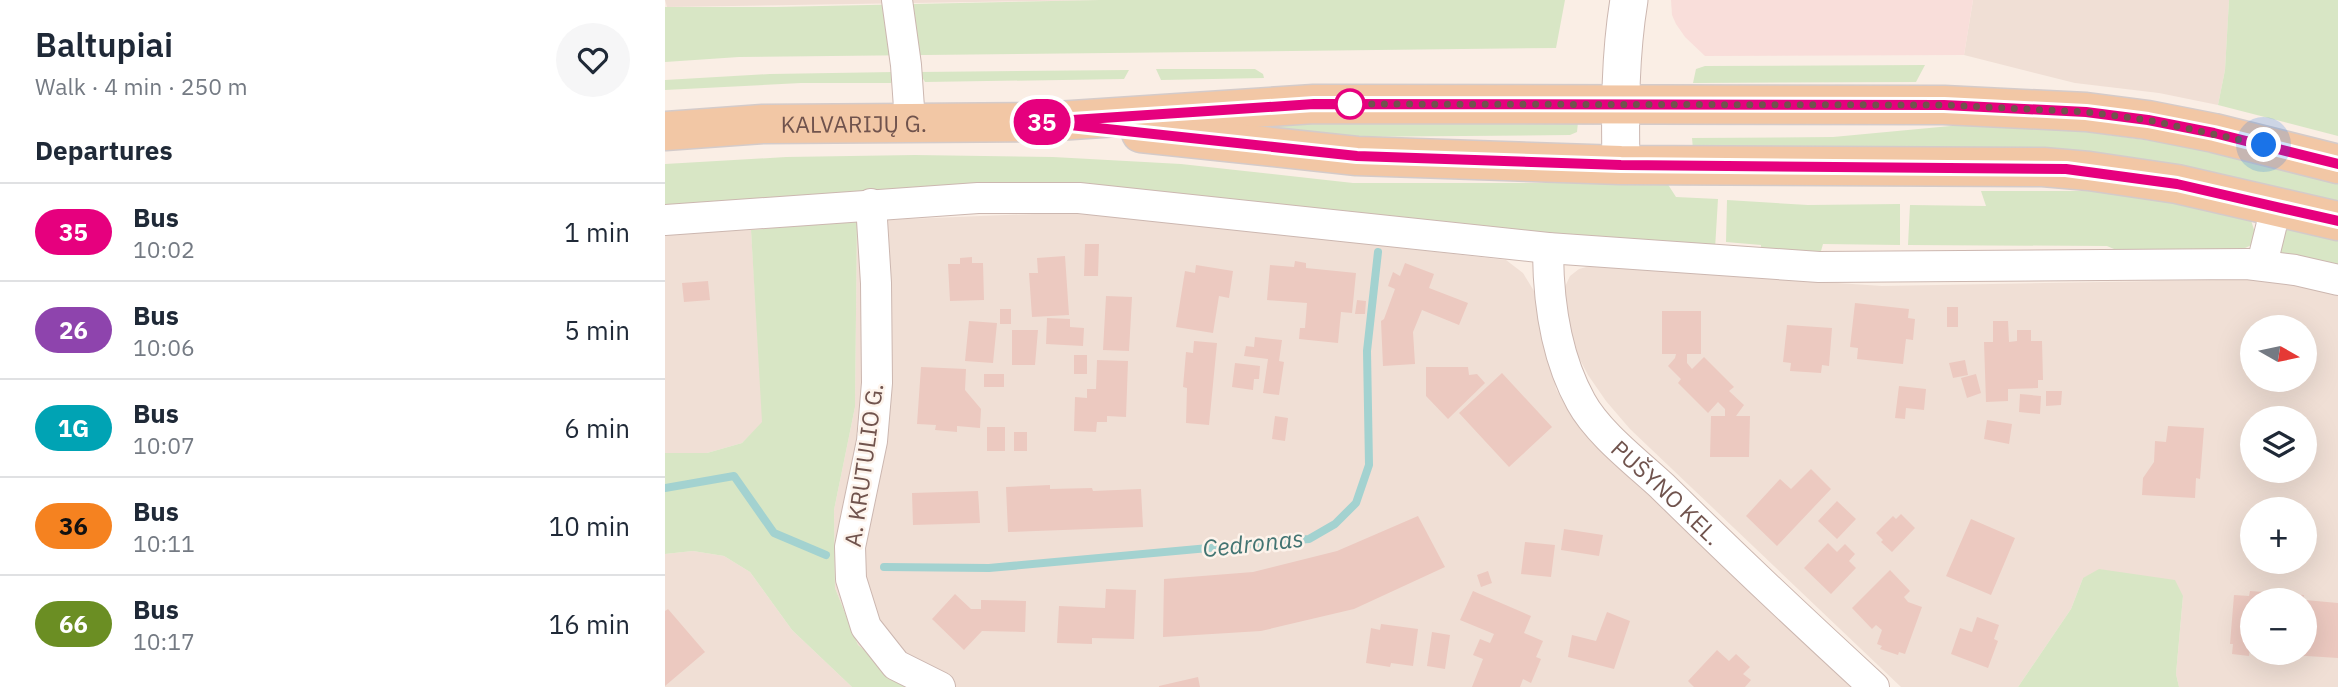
<!DOCTYPE html>
<html lang="en">
<head>
<meta charset="utf-8">
<style>
	:root { --surface:#fff; --page:#f6f6f7; --text:#1f2937; --muted:#747a83; --line:#e0e1e3 }
	body { margin:0; font-family:"IBM Plex Sans",sans-serif; background:var(--page); color:var(--text); height:100vh; display:flex; flex-direction:column; font-size:26px; white-space:nowrap }
	* { box-sizing:border-box; margin:0 }
	p { font-size:23px; color:var(--muted) }
	.icon { flex:none; width:38px; height:38px; fill:none; stroke:currentColor; stroke-width:2; stroke-linecap:round; stroke-linejoin:round }
	.map { position:relative; flex:1; overflow:hidden }
	.sheet { display:flex; flex-direction:column; background:var(--surface); width:665px }
	.sheet>* { flex:none }
	.badge { padding:0 14px; border-radius:23px; font-size:24px; line-height:46px }
	.needle { width:46px; rotate:99deg }
	.fabs { position:absolute; left:1575px; top:315px; display:grid; gap:14px }
	.fabs a { display:grid; place-items:center; width:77px; height:77px; border-radius:50%; background:var(--surface); box-shadow:0 7px 28px #0002; font-size:35px }
	.you { position:absolute; width:35px; height:35px; margin:-18px; border:5px solid #fff; border-radius:50%; background:#1a73e8; box-shadow:0 0 0 10px #1a73e833 }
	.map>.badge { position:absolute; translate:-50% -50%; box-shadow:0 0 0 4px #fff }
	h2 { padding:0 35px; font-size:26px; line-height:63px }
	.round { display:grid; place-items:center; flex:none; width:74px; height:74px; border-radius:37px; background:var(--page) }
	.headline { display:flex; align-items:center; justify-content:space-between; height:119px; padding:0 35px }
	h1 { font-size:33px; font-weight:600; line-height:52px }
	ul { padding:0; list-style:none }
	li { display:flex; align-items:center; gap:21px; height:98px; padding:0 35px; border-top:2px solid var(--line) }
	li div { flex:1 }
	li b { display:block; font-size:26px }
	li em { font-style:normal }
	li .badge { min-width:77px; font-weight:700; text-align:center }
	main { display:flex; flex:1; min-height:0 }
	.map>svg:first-child { display:block }
	.residential { fill:#f0dfd5; fill-rule:evenodd }
	.commercial { fill:#f9deda }
	.green { fill:#d8e6c5 }
	.lines { fill:none; stroke-linecap:round; stroke-linejoin:round }
	.stream { stroke:#a3d2d0; stroke-width:8 }
	.building { fill:#ecc9c0 }
	.minor-casing { stroke:#ccb7b0; stroke-width:32 }
	.tertiary-casing { stroke:#ccb7b0; stroke-width:39 }
	.primary-casing { stroke:#d4cbca; stroke-width:41 }
	.minor { stroke:#fff; stroke-width:30 }
	.tertiary { stroke:#fff; stroke-width:37 }
	.primary { stroke:#f2c7a5; stroke-width:38 }
	.line-casing { stroke:#fff; stroke-width:16 }
	.line { stroke:#e6007e; stroke-width:10 }
	.walk { stroke:#70534d; stroke-width:7; stroke-dasharray:0 12.6 }
	.stop-dot { fill:#fff; stroke:#e6007e; stroke-width:3.5 }
	.labels { text-anchor:middle; dominant-baseline:central; stroke-width:5; stroke-linejoin:round; paint-order:stroke }
	.street-label { font-size:23px; fill:#70534d; stroke:#fdf3eb }
	.water-label { font-size:24px; font-style:italic; fill:#427472; stroke:#fdf3eb }
</style>
</head>
<body>
<main>
<section class="sheet">
<div class="headline"><div><h1>Baltupiai</h1><p>Walk · 4 min · 250 m</p></div><a class="round"><svg class="icon" aria-label="heart" viewBox="0 0 24 24"><path d="M12 20l-8-8c-3-5 5-10 8-4 3-6 11-1 8 4z"/></svg></a></div>
<h2>Departures</h2>
<ul>
<li><span class="badge" style="background:#e6007e;color:#fff">35</span><div><b>Bus</b><p>10:02</p></div><em>1 min</em></li>
<li><span class="badge" style="background:#8e44ad;color:#fff">26</span><div><b>Bus</b><p>10:06</p></div><em>5 min</em></li>
<li><span class="badge" style="background:#00a3b4;color:#fff">1G</span><div><b>Bus</b><p>10:07</p></div><em>6 min</em></li>
<li><span class="badge" style="background:#f58220;color:#111">36</span><div><b>Bus</b><p>10:11</p></div><em>10 min</em></li>
<li><span class="badge" style="background:#6b8e23;color:#fff">66</span><div><b>Bus</b><p>10:17</p></div><em>16 min</em></li>
</ul>
</section>
<div class="map">
<svg width="1673" height="687" viewBox="0 0 1673 687">
	<rect width="100%" height="100%" fill="#faeee5"/>
	<path class="residential" d="M 0,0 L 435,0 L 2,7 Z
		M 1308,0 L 1564,0 L 1560,70 L 1553,105 L 1494,93 L 1410,83 L 1299,55 Z
		M 394,213 L 468,217 L 841,260 L 858,273 L 869,291 L 879,320 L 891,389 L 900,405 L 951,463 L 1187,687 L 248,687 L 193,645 L 170,588 L 169,510 L 190,407 L 192,221 Z
		M 86,230 L 98,422 L 77,443 L 42,453 L 0,453 L 0,233 Z
		M 925,266 L 1217,286 L 1608,279 L 1673,290 L 1673,687 L 1514,687 L 1511,674 L 1518,596 L 1418,578 L 1406,609 L 1353,687 L 1236,687 L 965,429 L 941,401 L 923,375 L 909,348 L 897,293 L 905,276 L 914,269 ZM 1587,327 L 1640,327 L 1640,380 L 1587,380 ZM 1587,418 L 1640,418 L 1640,471 L 1587,471 ZM 1587,509 L 1640,509 L 1640,562 L 1587,562 ZM 1587,600 L 1640,600 L 1640,653 L 1587,653 Z
		M 28,551 L 59,556 L 85,572 L 127,630 L 187,687 L 0,687 L 0,554 Z"/>
	<path class="commercial" d="M 1006,0 L 1308,0 L 1299,55 L 1040,56 L 1020,37 L 1011,24 L 1007,15 Z"/>
	<path class="green" d="M 435,0 L 900,0 L 891,48 L 74,57 L 0,62 L 0,7 L 111,7 Z
		M 1564,0 L 1673,0 L 1673,136 L 1553,105 L 1560,70 Z
		M 1260,65 L 1251,82 L 1028,83 L 1031,69 L 1040,66 Z
		M 491,69 L 590,69 L 598,74 L 599,78 L 496,80 Z
		M 464,70 L 459,79 L 260,82 L 254,72 Z
		M 229,72 L 226,83 L 136,83 L 0,90 L 0,80 L 105,74 Z
		M 913,122 L 912,132 L 905,135 L 672,137 L 489,123 Z
		M 1307,124 L 1401,129 L 1531,147 L 1673,182 L 1673,204 L 1452,155 L 1380,150 L 1028,149 L 1027,138 L 1168,137 Z
		M 250,155 L 388,157 L 516,164 L 688,183 L 1002,183 L 1011,197 L 1053,199 L 1050,249 L 346,184 C 231,188 115,199 0,205 L 0,164 L 121,157 Z
		M 1316,191 L 1439,191 L 1584,214 L 1592,239 L 1589,244 L 1571,252 L 1456,252 L 1442,246 L 1243,245 L 1245,205 L 1321,206 Z
		M 1062,200 L 1143,205 L 1235,204 L 1235,245 L 1158,244 L 1156,251 L 1151,252 L 1096,249 L 1096,245 L 1061,242 Z
		M 192,221 L 190,407 L 169,510 L 170,588 L 193,645 L 248,687 L 187,687 L 127,630 L 85,572 L 59,556 L 28,551 L 0,554 L 0,453 L 42,453 L 77,443 L 97,422 L 86,230 Z
		M 1626,225 L 1673,236 L 1673,269 L 1619,255 L 1614,251 L 1613,236 Z
		M 1434,569 L 1510,580 L 1518,596 L 1511,674 L 1514,687 L 1353,687 L 1406,609 L 1418,578 Z"/>
	<g class="lines">
		<path class="stream" d="M 0,488 L 69,476 L 109,533 L 161,555
			M 219,567 L 324,568 L 644,539 L 670,524 L 691,503 L 704,465 L 702,351 L 713,252"/>
	</g>
	<path class="building" d="M 420,244 L 434,244 L 433,276 L 419,276 Z
		M 400,256 L 404,315 L 367,317 L 364,273 L 373,273 L 372,258 Z
		M 307,257 L 307,263 L 318,263 L 319,300 L 285,301 L 283,264 L 295,264 L 295,258 Z
		M 630,261 L 641,263 L 641,268 L 691,273 L 687,313 L 676,312 L 673,343 L 634,339 L 635,328 L 640,328 L 642,303 L 602,300 L 605,265 L 629,267 Z
		M 740,263 L 769,274 L 764,288 L 803,303 L 794,325 L 757,310 L 748,332 L 750,364 L 718,366 L 716,321 L 719,319 L 730,289 L 723,286 L 728,272 L 735,276 Z
		M 531,265 L 568,271 L 564,298 L 554,296 L 548,333 L 511,327 L 520,271 L 530,273 Z
		M 43,281 L 45,300 L 19,302 L 17,283 Z
		M 441,296 L 467,297 L 464,351 L 438,350 Z
		M 692,300 L 701,301 L 700,314 L 690,314 Z
		M 1190,303 L 1244,309 L 1243,318 L 1250,319 L 1248,340 L 1241,339 L 1238,364 L 1192,359 L 1193,348 L 1185,347 Z
		M 1282,307 L 1293,307 L 1293,327 L 1282,327 Z
		M 335,309 L 346,309 L 346,324 L 335,324 Z
		M 997,311 L 1036,311 L 1036,354 L 1022,354 L 1022,363 L 1027,369 L 1039,357 L 1069,387 L 1064,391 L 1079,405 L 1071,416 L 1085,416 L 1084,457 L 1045,457 L 1046,416 L 1060,416 L 1060,409 L 1053,402 L 1043,413 L 1013,383 L 1016,379 L 1003,366 L 1010,358 L 1011,354 L 997,354 Z
		M 382,318 L 405,319 L 405,327 L 419,328 L 418,346 L 381,344 Z
		M 304,321 L 332,323 L 328,363 L 300,361 Z
		M 1328,321 L 1343,321 L 1344,342 L 1352,341 L 1352,330 L 1366,330 L 1366,341 L 1377,341 L 1378,380 L 1373,380 L 1373,388 L 1343,389 L 1343,401 L 1321,402 L 1319,342 L 1328,342 Z
		M 1122,325 L 1167,328 L 1164,366 L 1157,365 L 1156,373 L 1125,371 L 1126,363 L 1118,362 Z
		M 347,330 L 373,330 L 370,365 L 347,365 Z
		M 590,337 L 617,340 L 614,361 L 619,362 L 614,395 L 598,393 L 603,359 L 579,356 L 581,346 L 589,347 Z
		M 529,341 L 552,343 L 544,425 L 521,423 L 522,388 L 518,387 L 521,352 L 528,353 Z
		M 409,355 L 422,355 L 422,374 L 409,374 Z
		M 432,360 L 463,361 L 461,417 L 442,416 L 442,422 L 432,422 L 431,432 L 409,431 L 410,397 L 422,398 L 422,389 L 431,389 Z
		M 1300,360 L 1303,375 L 1288,378 L 1284,363 Z
		M 570,363 L 595,366 L 594,379 L 589,379 L 588,390 L 567,387 Z
		M 256,367 L 301,369 L 300,390 L 316,409 L 315,428 L 292,426 L 292,432 L 270,430 L 271,425 L 252,424 Z
		M 761,367 L 803,367 L 804,375 L 812,374 L 820,383 L 783,419 L 761,396 Z
		M 837,373 L 887,427 L 844,467 L 794,413 Z
		M 319,374 L 339,374 L 339,387 L 319,387 Z
		M 1311,374 L 1316,393 L 1302,398 L 1296,378 Z
		M 1234,386 L 1261,389 L 1259,410 L 1241,408 L 1240,419 L 1230,418 Z
		M 1381,391 L 1397,391 L 1396,405 L 1381,406 Z
		M 1355,394 L 1376,396 L 1375,414 L 1354,412 Z
		M 610,416 L 623,418 L 620,441 L 607,439 Z
		M 1322,420 L 1347,424 L 1344,444 L 1319,439 Z
		M 1503,426 L 1539,428 L 1535,479 L 1531,478 L 1530,498 L 1477,495 L 1478,478 L 1489,462 L 1490,441 L 1501,442 Z
		M 322,427 L 340,427 L 340,451 L 322,451 Z
		M 349,432 L 362,432 L 362,451 L 349,451 Z
		M 1146,469 L 1166,489 L 1112,546 L 1081,516 L 1115,479 L 1126,489 Z
		M 385,485 L 385,489 L 427,488 L 428,491 L 476,489 L 478,527 L 343,532 L 341,487 Z
		M 313,491 L 315,523 L 248,525 L 247,493 Z
		M 1172,501 L 1191,519 L 1172,539 L 1153,521 Z
		M 1236,514 L 1250,528 L 1227,552 L 1216,542 L 1218,540 L 1211,533 L 1228,516 L 1231,519 Z
		M 753,516 L 780,567 L 689,609 L 596,631 L 498,637 L 499,579 L 588,572 L 672,551 Z
		M 1306,519 L 1350,538 L 1326,595 L 1281,576 Z
		M 899,529 L 938,535 L 934,556 L 896,550 Z
		M 860,542 L 890,545 L 886,577 L 856,574 Z
		M 1163,543 L 1172,552 L 1180,544 L 1190,554 L 1184,561 L 1191,568 L 1166,594 L 1139,568 Z
		M 1225,570 L 1245,591 L 1239,597 L 1243,602 L 1257,607 L 1240,654 L 1234,652 L 1233,655 L 1215,649 L 1217,646 L 1212,644 L 1217,630 L 1211,625 L 1207,629 L 1187,608 Z
		M 823,571 L 827,583 L 816,587 L 812,575 Z
		M 441,589 L 471,590 L 469,639 L 427,638 L 427,644 L 392,643 L 394,606 L 440,608 Z
		M 808,591 L 866,616 L 859,633 L 878,641 L 871,657 L 876,659 L 866,683 L 858,679 L 855,687 L 807,687 L 818,659 L 808,655 L 815,639 L 825,643 L 829,634 L 795,620 Z
		M 1585,591 L 1639,595 L 1638,600 L 1587,600 L 1587,646 L 1585,646 L 1584,656 L 1567,654 L 1568,644 L 1565,644 L 1569,595 L 1584,596 Z
		M 290,594 L 306,609 L 316,609 L 316,600 L 361,601 L 360,632 L 317,631 L 299,650 L 267,619 Z
		M 1640,600 L 1673,603 L 1673,658 L 1626,655 L 1626,653 L 1640,653 Z
		M 3,609 L 40,652 L 0,686 L 0,611 Z
		M 942,612 L 965,621 L 949,669 L 903,657 L 907,635 L 931,641 Z
		M 1312,617 L 1334,625 L 1329,639 L 1333,641 L 1323,668 L 1286,654 L 1295,628 L 1307,632 Z
		M 716,624 L 753,629 L 748,666 L 726,663 L 725,667 L 701,663 L 706,628 L 715,630 Z
		M 767,632 L 785,635 L 780,669 L 762,666 Z
		M 1052,650 L 1064,661 L 1071,654 L 1085,667 L 1078,674 L 1086,680 L 1080,687 L 1029,687 L 1023,681 Z
		M 533,677 L 535,687 L 494,687 L 494,686 Z"/>
	<g class="lines">
		<defs>
			<g id="minor">
				<path d="M 232,0 L 241,65 L 245,122"/>
				<path d="M 206,204 L 211,283 L 212,383 L 207,441 L 185,547 L 186,579 L 201,627 L 231,665 L 275,687"/>
				<path d="M 0,220 L 313,198 L 414,198 L 883,248 L 1154,267 L 1582,264 L 1630,270 L 1673,280"/>
				<path id="s1" d="M 883,248 C 883,299 891,357 916,402 C 933,433 971,462 997,486 C 1066,554 1137,621 1209,687"/>
				<path d="M 1597,264 L 1611,207"/>
			</g>
			<path id="tertiary" d="M 956,165 C 955,109 955,55 964,0"/>
			<g id="primary">
				<path id="s2" d="M 0,131 L 98,124 L 377,122 L 649,104 L 1279,105 L 1421,112 L 1483,120 L 1549,133 L 1673,164"/>
				<path d="M 476,133 L 692,156 L 956,165 L 1378,167 L 1424,171 L 1512,184 L 1673,221"/>
			</g>
		</defs>
		<use href="#minor" class="minor-casing"/>
		<use href="#tertiary" class="tertiary-casing"/>
		<use href="#primary" class="primary-casing"/>
		<use href="#minor" class="minor"/>
		<use href="#tertiary" class="tertiary"/>
		<use href="#primary" class="primary"/>
	</g>
	<g class="lines">
		<defs>
			<path id="line" d="M 1673,164 L 1549,133 L 1483,120 L 1421,112 L 1279,105 L 649,104 L 377,122 L 692,156 L 956,165 L 1401,169 L 1512,184 L 1673,221"/>
		</defs>
		<use href="#line" class="line-casing"/>
		<use href="#line" class="line"/>
		<path class="walk" d="M 685,104 L 677,104 L 1279,105 L 1421,112 L 1483,120 L 1599,145"/>
	</g>
	<circle class="stop-dot" cx="685" cy="104" r="14"/>
	<g class="labels">
		<g class="street-label">
			<text stroke="none"><textPath href="#s2" startOffset="189">KALVARIJŲ G.</textPath></text>
			<text transform="translate(198 465) rotate(-82)">A. KRUTULIO G.</text>
			<text stroke="none"><textPath href="#s1" startOffset="284">PUŠYNO KEL.</textPath></text>
		</g>
		<g class="water-label">
			<text transform="translate(588 543) rotate(-6)">Cedronas</text>
		</g>
	</g>
</svg>
<div class="fabs">
<a><svg class="needle" viewBox="-14 -14 28 28"><path d="M0-13l5 13h-10z" fill="#e53935"/><path d="M0 13l5-13h-10z" fill="#747a83"/></svg></a>
<a><svg class="icon" aria-label="layers" viewBox="0 0 24 24"><path d="M12 4l9 5-9 5-9-5zM3 14l9 5 9-5"/></svg></a>
<a>+</a>
<a>−</a>
</div>
<div class="you" style="left:1599px;top:145px"></div>
<b class="badge" style="left:377px;top:122px;background:#e6007e;color:#fff">35</b>
</div>
</main>
</body>
</html>
